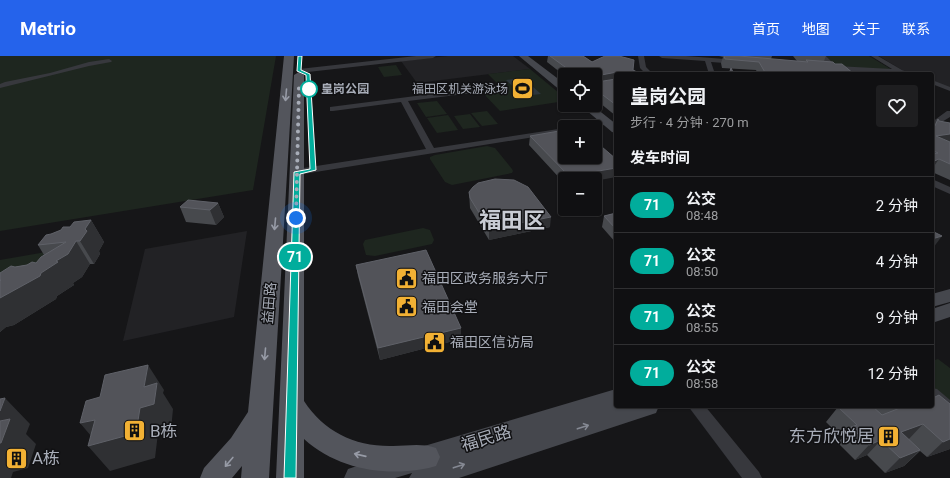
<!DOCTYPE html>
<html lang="zh">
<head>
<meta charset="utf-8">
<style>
	:root { --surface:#101012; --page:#1e1e20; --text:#f1f3f6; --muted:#9c9d9f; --line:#303032; --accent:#2563eb }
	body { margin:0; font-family:Roboto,"Noto Sans SC",sans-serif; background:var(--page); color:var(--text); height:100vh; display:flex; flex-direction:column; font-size:15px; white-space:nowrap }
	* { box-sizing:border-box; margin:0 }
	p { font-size:13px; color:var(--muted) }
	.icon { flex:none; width:22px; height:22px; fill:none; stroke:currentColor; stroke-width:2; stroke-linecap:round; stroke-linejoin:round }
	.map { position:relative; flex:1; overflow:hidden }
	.sheet { position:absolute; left:614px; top:16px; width:320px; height:336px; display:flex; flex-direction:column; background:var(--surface); border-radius:4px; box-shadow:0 1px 3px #0004,0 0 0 1px var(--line) }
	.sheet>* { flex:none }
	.badge { padding:0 8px; border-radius:13px; font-size:14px; line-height:26px }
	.buttons { position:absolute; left:558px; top:12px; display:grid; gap:8px }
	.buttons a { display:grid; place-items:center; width:44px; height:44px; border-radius:4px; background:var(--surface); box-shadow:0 1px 3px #0004,0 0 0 1px var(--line); font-size:20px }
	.you { position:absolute; width:20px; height:20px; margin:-10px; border:3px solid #fff; border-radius:50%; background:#1a73e8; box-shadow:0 0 0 6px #1a73e833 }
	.map>.badge { position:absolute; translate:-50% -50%; box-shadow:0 0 0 2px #fff }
	h2 { padding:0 16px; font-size:15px; line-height:36px }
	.round { display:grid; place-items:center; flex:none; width:42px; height:42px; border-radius:4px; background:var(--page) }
	.summary { display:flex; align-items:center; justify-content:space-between; height:68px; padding:0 16px }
	h1 { font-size:19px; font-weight:700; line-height:30px }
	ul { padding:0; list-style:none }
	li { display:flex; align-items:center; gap:12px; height:56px; padding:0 16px; border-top:1px solid var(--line) }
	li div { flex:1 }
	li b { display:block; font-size:15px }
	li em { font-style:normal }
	li .badge { min-width:44px; font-weight:700; text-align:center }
	header { display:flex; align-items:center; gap:24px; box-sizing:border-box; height:56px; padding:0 20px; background:var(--accent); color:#fff }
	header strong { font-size:19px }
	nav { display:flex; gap:22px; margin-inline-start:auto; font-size:14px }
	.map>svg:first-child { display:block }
	.built { fill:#222225 }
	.green { fill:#1e261f }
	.water { fill:#2c353c }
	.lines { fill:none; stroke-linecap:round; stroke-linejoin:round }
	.street { fill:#37383d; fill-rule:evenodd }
	.secondary { fill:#45474d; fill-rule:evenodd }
	.primary { fill:#53555c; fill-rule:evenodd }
	.wall { fill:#47494d }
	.shaded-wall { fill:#2f3033 }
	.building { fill:#525359; stroke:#5f6168 }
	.oneway { stroke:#979ba6 }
	.oneway2 { stroke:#858993 }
	.line { fill:#01ad9c; stroke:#fff }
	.walk { stroke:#a8adb8; stroke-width:4; stroke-dasharray:0 7.2 }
	.stop-dot { fill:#fff; stroke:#01ad9c; stroke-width:2 }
	.labels { text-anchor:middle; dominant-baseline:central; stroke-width:3; stroke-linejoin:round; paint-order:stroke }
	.far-stop-label { font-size:12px; font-weight:bold; fill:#a8adb8; stroke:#111113; text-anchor:start }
	.far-poi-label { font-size:12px; fill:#a8adb8; stroke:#111113; text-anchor:end }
	.poi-label { font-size:14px; fill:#a8adb8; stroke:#111113; text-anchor:start }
	.street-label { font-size:14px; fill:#a8adb8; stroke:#111113 }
	.near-poi-label { font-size:17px; fill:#a8adb8; stroke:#111113; text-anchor:start }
	.near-street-label { font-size:17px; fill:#a8adb8; stroke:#111113 }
	.town-label { font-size:22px; font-weight:bold; fill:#c9ccd4; stroke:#111113 }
</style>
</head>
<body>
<header>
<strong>Metrio</strong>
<nav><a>首页</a><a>地图</a><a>关于</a><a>联系</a></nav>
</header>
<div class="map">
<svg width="950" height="422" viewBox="0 0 950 422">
	<rect width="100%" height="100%" fill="#161618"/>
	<path class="built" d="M 448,0 L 513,0 L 530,13 L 417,27 L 401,5 Z
		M 879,0 L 950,0 L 950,32 L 932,25 L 932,18 L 907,17 Z
		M 247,175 L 234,261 L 123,285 L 145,193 Z"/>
	<path class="green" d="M 0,0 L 276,0 L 253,134 L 0,175 Z
		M 826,0 L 869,0 L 894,15 L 838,12 Z
		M 396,9 L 402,19 L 384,21 L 378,11 Z
		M 530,13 L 565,42 L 565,45 L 500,55 L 481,35 L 502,32 L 488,18 Z
		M 437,45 L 447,58 L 426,61 L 417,47 Z
		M 487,55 L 498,68 L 482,70 L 471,57 Z
		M 470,58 L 480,71 L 463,73 L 454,60 Z
		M 448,59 L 458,74 L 437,77 L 427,62 Z
		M 487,90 L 495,92 L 512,113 L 513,115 L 512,117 L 452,129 L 445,126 L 430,103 L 430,101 L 435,99 Z
		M 423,172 L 430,174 L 434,184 L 432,188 L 375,200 L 366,199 L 363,188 L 365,184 Z
		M 46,196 L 42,205 L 0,239 L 0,204 Z
		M 938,303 L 950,312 L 950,347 L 932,333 L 932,305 Z"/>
	<path class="water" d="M 523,22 L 541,38 L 523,40 L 506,24 Z"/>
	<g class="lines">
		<path class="street" d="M 416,0 L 436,0 L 433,2 L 299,17 L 296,15 L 299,13 Z
			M 638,0 L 644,0 L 646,11 L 653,18 L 646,18 L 640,12 Z
			M 659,0 L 686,0 L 738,4 L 741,6 L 738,8 L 711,6 L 715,18 L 709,18 L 705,5 L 662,2 Z
			M 819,0 L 826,0 L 836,10 L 892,13 L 871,0 L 878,0 L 902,14 L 912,18 L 832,14 L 830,13 L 829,11 Z
			M 109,3 L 112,5 L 111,6 L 89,10 L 0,32 L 0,28 L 5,26 L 50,17 L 89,6 Z
			M 932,24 L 950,31 L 950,35 L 932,28 Z
			M 478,32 L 481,32 L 481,36 L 408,45 L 434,92 L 565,72 L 565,76 L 297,119 L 292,116 L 297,113 L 426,93 L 401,46 L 333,55 L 330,55 L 330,51 Z
			M 947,55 L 950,55 L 950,61 L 932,72 L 932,66 Z
			M 606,64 L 610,66 L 609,68 L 595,71 L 581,71 L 582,69 Z
			M 932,123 L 950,131 L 950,138 L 932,130 Z
			M 932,332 L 937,333 L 950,344 L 950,360 L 944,358 L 932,347 Z
			M 688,350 L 705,350 L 759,416 L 762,422 L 742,422 Z"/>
		<path class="secondary" d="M 519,0 L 528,0 L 565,28 L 565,36 L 561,35 Z
			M 580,49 L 592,49 L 616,68 L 616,77 L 612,76 Z
			M 950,233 L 950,246 L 932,251 L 932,238 Z
			M 950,247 L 950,261 L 932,267 L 932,253 Z
			M 616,333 L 616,350 L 659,350 L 656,357 L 459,422 L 409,422 L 412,417 L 395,422 L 344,422 L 348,413 L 357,410 Z"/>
		<path class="primary" d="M 284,0 L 294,0 L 269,422 L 241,422 L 242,410 L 232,422 L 200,422 L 204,412 L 231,382 L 248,356 Z
			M 299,16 L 304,19 L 304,345 C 324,376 356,391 393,390 C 408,390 421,387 436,392 L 440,401 L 436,410 C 426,413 418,414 408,415 C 371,418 333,409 304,383 L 304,422 L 276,422 L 294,19 Z"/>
	</g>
	<path class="wall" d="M 548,0 L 583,0 L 592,6 L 633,14 L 641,18 L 616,18 L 616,60 L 595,43 L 595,19 L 565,19 L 565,20 L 547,6 Z
		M 719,0 L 772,0 L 771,3 L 797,5 L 793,0 L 826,0 L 824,5 L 835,8 L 854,18 L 758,18 L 756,14 L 722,12 L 721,7 L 723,1 Z
		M 938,63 L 939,65 L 950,67 L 950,124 L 932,116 L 932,69 L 934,69 Z
		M 530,80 L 595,123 L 565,123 L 565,128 L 529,89 Z
		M 469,136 L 550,171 L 489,184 L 470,152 Z
		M 218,147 L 224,161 L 216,169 L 186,166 L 180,151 Z
		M 616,157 L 616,187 L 602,171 L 604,160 Z
		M 91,164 L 104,186 L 99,195 L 100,198 L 94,208 L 90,208 L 82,221 L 73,227 L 74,229 L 57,240 L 56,243 L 14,269 L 6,271 L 0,276 L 0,217 L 15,211 L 36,207 L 44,199 L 38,189 L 51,178 L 70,171 Z
		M 356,209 L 461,272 L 461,283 L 380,304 L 358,220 Z
		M 950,348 L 950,393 L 927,401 L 920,395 L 904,410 L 885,417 L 867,399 L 855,404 L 838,387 L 842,382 L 826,366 L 838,351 L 841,350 L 932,350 Z"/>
	<path class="shaded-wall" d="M 617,16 L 617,18 L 616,18 L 616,23 L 595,28 L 596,20 Z
		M 950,78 L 950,88 L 936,80 Z
		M 939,103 L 932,113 L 932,106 Z
		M 616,112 L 616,121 L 595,125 L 595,123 L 569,123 L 569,120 Z
		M 218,147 L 224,161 L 216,169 L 210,154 Z
		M 551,161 L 550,171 L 489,184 L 489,173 Z
		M 91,164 L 104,186 L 99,195 L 100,198 L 94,208 L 80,185 L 85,173 Z
		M 942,180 L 933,192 L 932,193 L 932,183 Z
		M 76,185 L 90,208 L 82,221 L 73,227 L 74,229 L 57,240 L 56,243 L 14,269 L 6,271 L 0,276 L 0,242 L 41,217 L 56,205 Z
		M 461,272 L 461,283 L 380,304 L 378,292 Z
		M 148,309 L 164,334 L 163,337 L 173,353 L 171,374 L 158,377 L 155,402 L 110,415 L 88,390 L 97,387 L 80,367 L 95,364 L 144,331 Z
		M 5,342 L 30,368 L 26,378 L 36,388 L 28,412 L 13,416 L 11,422 L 0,422 L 0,355 Z
		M 923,368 L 908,384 L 901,376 Z
		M 950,383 L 950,393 L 927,401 L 943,386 Z
		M 881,384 L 867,399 L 855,404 L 869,389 Z
		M 920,394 L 904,410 L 885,417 L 900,402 Z"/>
	<path class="building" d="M 550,0 L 583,0 L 592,6 L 605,0 L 619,0 L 634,4 L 633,14 L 641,18 L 619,18 L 619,17 L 617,16 L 596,20 L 595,24 L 595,19 L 576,19 Z
		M 724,0 L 739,0 L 808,6 L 806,4 L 833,6 L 835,8 L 842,8 L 854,18 L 766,18 L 759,6 L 725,3 Z
		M 731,12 L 734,18 L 729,18 Z
		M 655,17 L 658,18 L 648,18 Z
		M 616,23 L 616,49 L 595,33 L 595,25 L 597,26 Z
		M 938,63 L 939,65 L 950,67 L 950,78 L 936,80 L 950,86 L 950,108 L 939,103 L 932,106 L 932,98 L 938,97 L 932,94 L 932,69 L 935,70 Z
		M 565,74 L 565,101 L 595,101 L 595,85 L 616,103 L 616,112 L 569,120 L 530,80 Z
		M 495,123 L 514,124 L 528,131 L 551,161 L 489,173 L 470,142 L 469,136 L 473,131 L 478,127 Z
		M 188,144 L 218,147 L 210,154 L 180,151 Z
		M 616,157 L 616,173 L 604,160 Z
		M 91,164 L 85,173 L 87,175 L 80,185 L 76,185 L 68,198 L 56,205 L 58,206 L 41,217 L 40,220 L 0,242 L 0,225 L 1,224 L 0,224 L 0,217 L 11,210 L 15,211 L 27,209 L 32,206 L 36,207 L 41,201 L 66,186 L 38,189 L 46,179 L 51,178 L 61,174 L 63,171 L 70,171 L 74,166 Z
		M 932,175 L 942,180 L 932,183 Z
		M 426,194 L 461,272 L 378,292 L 356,209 Z
		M 148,309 L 144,331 L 157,327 L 154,348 L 140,352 L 136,377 L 88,390 L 95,364 L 80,367 L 86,345 L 100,341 L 105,319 Z
		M 939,339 L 950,348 L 950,383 L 943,386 L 923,368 L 901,376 L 920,394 L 900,402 L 881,384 L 869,389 L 851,371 L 857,369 L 838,351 L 841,350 L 872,350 L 882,359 L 900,352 L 898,350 L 932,350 L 932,341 L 933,342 Z
		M 5,342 L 0,355 L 0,343 Z
		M 10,363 L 1,387 L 0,387 L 0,365 Z"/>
	<defs><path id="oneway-shaft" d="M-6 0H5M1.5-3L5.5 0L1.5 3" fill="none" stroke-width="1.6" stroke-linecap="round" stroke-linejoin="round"/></defs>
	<g class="oneway">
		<use href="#oneway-shaft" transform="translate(286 39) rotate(95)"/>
		<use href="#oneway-shaft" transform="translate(275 168) rotate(95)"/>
		<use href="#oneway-shaft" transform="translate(265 298) rotate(95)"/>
		<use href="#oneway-shaft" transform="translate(360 399) rotate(-167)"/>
		<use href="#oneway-shaft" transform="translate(229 406) rotate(130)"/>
	</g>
	<g class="oneway2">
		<use href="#oneway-shaft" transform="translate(583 371) rotate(-18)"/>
		<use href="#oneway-shaft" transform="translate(459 410) rotate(-18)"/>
	</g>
	<path class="line" d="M 298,0 L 302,0 L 301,14 L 310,18 L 316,114 L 300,118 L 296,422 L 284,422 L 294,116 L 310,113 L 306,19 L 297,15 Z"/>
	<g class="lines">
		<path class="walk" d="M 296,162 L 299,29 L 309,33"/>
	</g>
	<defs>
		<symbol id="stadium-square" viewBox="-11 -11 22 22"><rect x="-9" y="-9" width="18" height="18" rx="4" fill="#f2b134" stroke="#111113"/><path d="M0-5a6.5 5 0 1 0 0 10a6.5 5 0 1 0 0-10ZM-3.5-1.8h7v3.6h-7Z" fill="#111"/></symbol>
		<symbol id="civic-square" viewBox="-11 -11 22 22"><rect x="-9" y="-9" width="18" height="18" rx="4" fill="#f2b134" stroke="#111113"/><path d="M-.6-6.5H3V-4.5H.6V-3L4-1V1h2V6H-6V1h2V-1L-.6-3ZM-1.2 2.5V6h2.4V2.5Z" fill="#111"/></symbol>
		<symbol id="building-square" viewBox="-11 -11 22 22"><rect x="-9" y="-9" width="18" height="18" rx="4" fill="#f2b134" stroke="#111113"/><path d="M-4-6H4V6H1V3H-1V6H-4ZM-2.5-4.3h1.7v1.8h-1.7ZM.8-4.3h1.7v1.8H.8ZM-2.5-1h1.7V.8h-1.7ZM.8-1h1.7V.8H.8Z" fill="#111"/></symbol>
	</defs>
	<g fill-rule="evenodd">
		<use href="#stadium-square" x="510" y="20" width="25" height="25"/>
		<use href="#civic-square" x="394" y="210" width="25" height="25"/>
		<use href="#civic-square" x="394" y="238" width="25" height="25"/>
		<use href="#civic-square" x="422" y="274" width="25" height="25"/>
		<use href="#building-square" x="122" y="362" width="25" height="25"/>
		<use href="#building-square" x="876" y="368" width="25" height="25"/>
		<use href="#building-square" x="4" y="390" width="25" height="25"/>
	</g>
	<circle class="stop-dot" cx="309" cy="33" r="8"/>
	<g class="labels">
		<g class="far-stop-label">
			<text x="321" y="33">皇岗公园</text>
		</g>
		<g class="far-poi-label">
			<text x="508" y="33">福田区机关游泳场</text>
		</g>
		<g class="poi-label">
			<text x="422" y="222">福田区政务服务大厅</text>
			<text x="422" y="251">福田会堂</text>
			<text x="450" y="286">福田区信访局</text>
		</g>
		<g class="street-label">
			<text transform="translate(269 247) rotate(-85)">益田路</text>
		</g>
		<g class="near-poi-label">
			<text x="150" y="375">B栋</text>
			<text x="874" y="380" text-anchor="end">东方欣悦居</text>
			<text x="32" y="402">A栋</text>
		</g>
		<g class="near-street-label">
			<text transform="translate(486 382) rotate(-17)">福民路</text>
		</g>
		<g class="town-label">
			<text x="512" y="164">福田区</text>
		</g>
	</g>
</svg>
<div class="buttons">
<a><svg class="icon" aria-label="locate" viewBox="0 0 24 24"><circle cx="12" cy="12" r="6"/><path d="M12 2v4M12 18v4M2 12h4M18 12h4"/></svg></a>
<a>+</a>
<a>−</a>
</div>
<div class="you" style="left:296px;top:162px"></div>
<b class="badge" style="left:295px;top:201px;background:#01ad9c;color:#fff">71</b>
<section class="sheet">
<div class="summary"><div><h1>皇岗公园</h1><p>步行 · 4 分钟 · 270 m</p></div><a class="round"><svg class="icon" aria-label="heart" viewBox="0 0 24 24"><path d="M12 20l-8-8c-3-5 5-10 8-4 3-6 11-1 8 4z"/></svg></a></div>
<h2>发车时间</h2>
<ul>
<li><span class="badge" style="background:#01ad9c;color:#fff">71</span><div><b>公交</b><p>08:48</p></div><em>2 分钟</em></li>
<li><span class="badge" style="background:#01ad9c;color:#fff">71</span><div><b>公交</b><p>08:50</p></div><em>4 分钟</em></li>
<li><span class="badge" style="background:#01ad9c;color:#fff">71</span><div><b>公交</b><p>08:55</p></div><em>9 分钟</em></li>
<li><span class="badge" style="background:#01ad9c;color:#fff">71</span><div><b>公交</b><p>08:58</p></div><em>12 分钟</em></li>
</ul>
</section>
</div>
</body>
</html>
